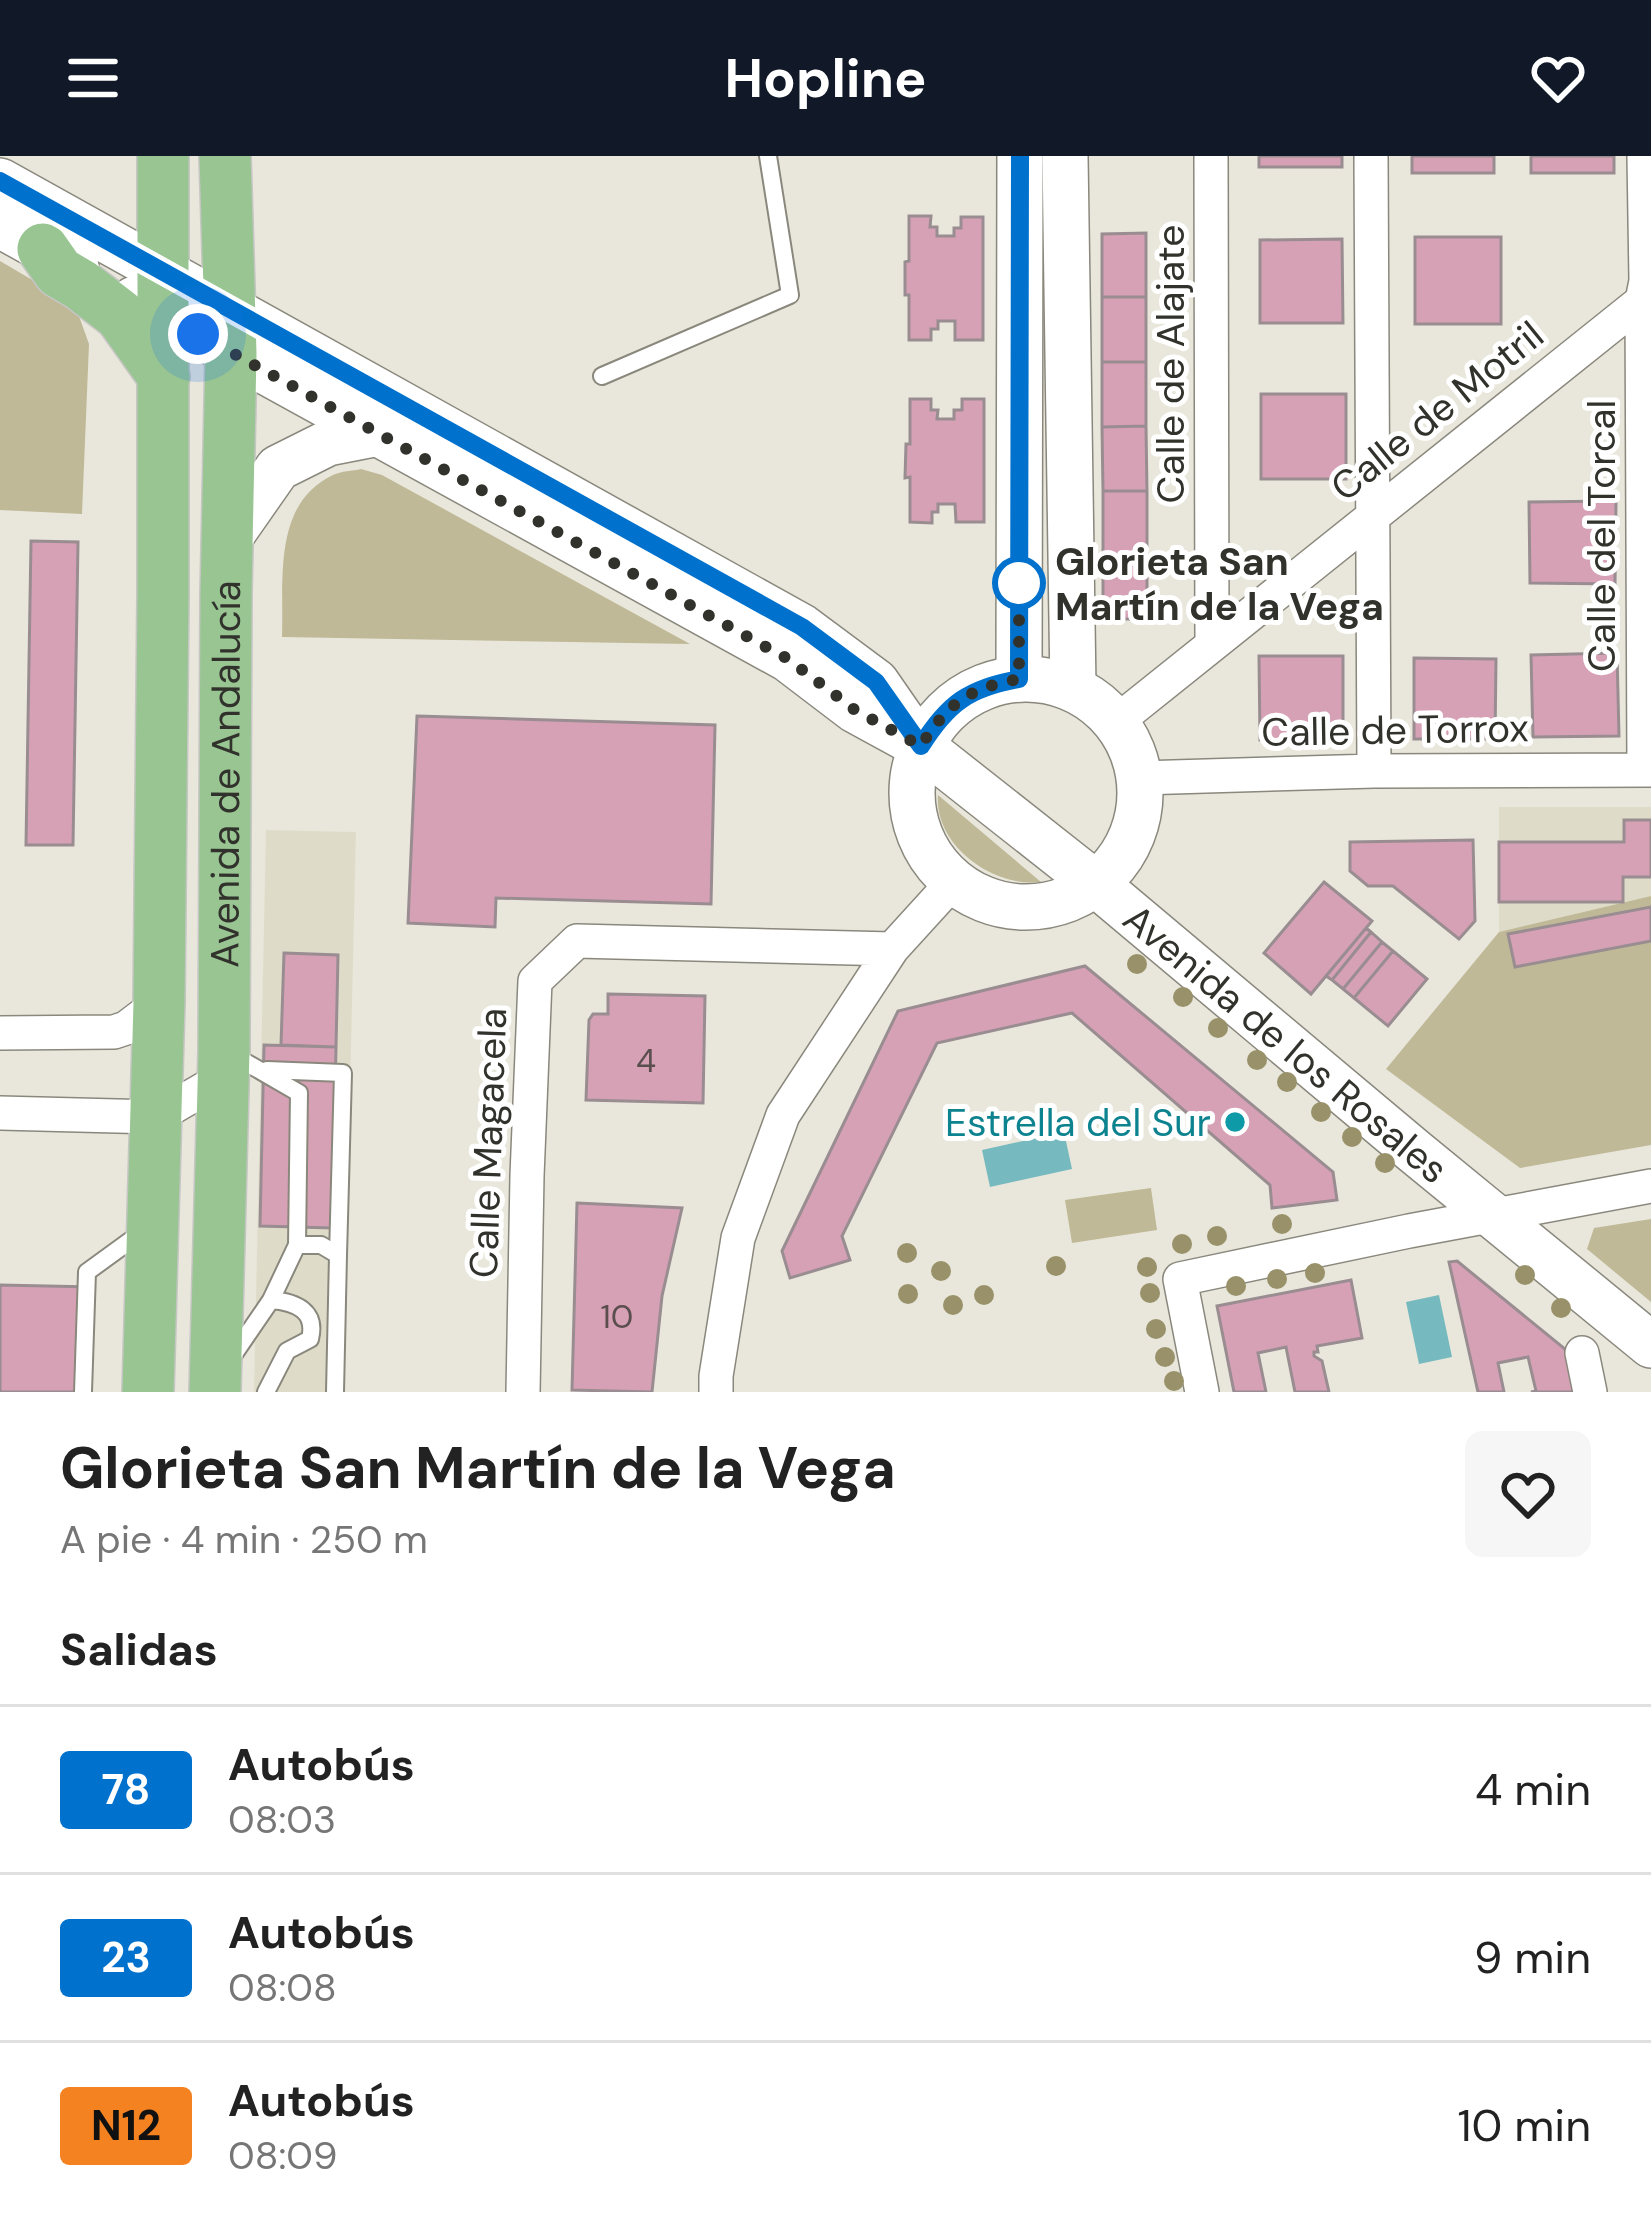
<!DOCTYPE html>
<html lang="es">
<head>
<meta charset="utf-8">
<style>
	:root { --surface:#fff; --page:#f6f6f6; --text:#222; --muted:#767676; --line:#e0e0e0; --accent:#111827 }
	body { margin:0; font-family:"DM Sans",sans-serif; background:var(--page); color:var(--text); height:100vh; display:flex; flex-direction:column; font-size:45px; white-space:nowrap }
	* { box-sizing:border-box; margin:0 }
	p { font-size:39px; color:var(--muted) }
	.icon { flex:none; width:66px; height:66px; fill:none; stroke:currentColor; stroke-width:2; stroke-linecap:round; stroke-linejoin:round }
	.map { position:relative; height:1236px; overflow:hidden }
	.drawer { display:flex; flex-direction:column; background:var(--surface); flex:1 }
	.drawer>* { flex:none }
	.badge { padding:0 24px; border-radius:9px; font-size:42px; line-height:78px }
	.you { position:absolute; width:60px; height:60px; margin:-30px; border:9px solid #fff; border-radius:50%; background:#1a73e8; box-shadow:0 0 0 18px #1a73e833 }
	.map>.badge { position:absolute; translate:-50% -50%; box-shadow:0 0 0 6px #fff }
	h2 { padding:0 60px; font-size:45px; line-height:108px }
	.round { display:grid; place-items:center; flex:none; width:126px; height:126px; border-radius:18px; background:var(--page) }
	.overview { display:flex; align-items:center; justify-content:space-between; height:204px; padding:0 60px }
	h1 { font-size:57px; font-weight:700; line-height:90px }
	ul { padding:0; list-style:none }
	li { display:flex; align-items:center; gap:36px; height:168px; padding:0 60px; border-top:3px solid var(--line) }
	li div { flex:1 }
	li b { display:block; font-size:45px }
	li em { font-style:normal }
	li .badge { min-width:132px; font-weight:700; text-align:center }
	header { display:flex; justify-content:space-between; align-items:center; height:156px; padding:0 60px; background:var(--accent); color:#fff; font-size:54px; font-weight:700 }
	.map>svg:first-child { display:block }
	.built { fill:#dedcc9 }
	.green { fill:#bfb997 }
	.water { fill:#76bac0 }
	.building { fill:#d7a1b5; stroke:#998d91; stroke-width:3 }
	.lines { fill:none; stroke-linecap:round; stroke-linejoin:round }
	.lane-casing { stroke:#8a887d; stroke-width:20 }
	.street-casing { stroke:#8a887d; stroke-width:36 }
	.secondary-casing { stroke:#8a887d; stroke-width:48 }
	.primary-casing { stroke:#c6c6c4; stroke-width:54 }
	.lane { stroke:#fff; stroke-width:16 }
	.street { stroke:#fff; stroke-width:33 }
	.secondary { stroke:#fff; stroke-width:45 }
	.primary { stroke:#98c592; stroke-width:51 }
	.tree { fill:#989169 }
	.line-casing { stroke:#fff; stroke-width:27 }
	.line { stroke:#0072ce; stroke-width:18 }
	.walk { stroke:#32322d; stroke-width:12; stroke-dasharray:0 21.6 }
	.stop-dot { fill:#fff; stroke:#0072ce; stroke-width:6 }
	.culture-dot { fill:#0f9aa8; stroke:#fff; stroke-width:4.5 }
	.labels { text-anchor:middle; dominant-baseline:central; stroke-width:10; stroke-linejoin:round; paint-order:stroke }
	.number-label { font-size:33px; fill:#5b4e4f }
	.street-label { font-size:39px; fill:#32322d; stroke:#fff }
	.stop-label { font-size:39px; font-weight:bold; fill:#32322d; stroke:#fff; text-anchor:start }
	.culture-label { font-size:39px; fill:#0d838f; stroke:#fff; text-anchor:end }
</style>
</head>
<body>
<header><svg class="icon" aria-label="menu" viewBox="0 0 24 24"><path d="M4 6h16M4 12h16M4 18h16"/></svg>Hopline<svg class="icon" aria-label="heart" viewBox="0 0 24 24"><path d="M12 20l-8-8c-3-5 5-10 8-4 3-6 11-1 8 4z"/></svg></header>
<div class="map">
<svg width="1651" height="1236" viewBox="0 0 1651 1236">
	<rect width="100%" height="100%" fill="#e9e7db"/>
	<path class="built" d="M 1499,651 L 1651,651 L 1651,740 L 1499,776 Z
		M 266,674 L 356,676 L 343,1236 L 254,1236 Z"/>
	<path class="green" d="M 0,105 L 75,149 L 89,188 L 82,358 L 0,354 Z
		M 361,313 L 382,319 L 690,488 L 282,481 C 284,424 272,348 333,319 C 341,315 353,315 361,313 Z
		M 938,639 L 1041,726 C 994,732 934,690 938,639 Z
		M 1651,740 L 1651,989 L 1520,1012 L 1386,913 L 1499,776 Z
		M 1151,1032 L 1157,1074 L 1072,1087 L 1065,1044 Z
		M 1651,1063 L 1651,1146 L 1587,1093 L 1594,1072 Z"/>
	<path class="water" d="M 1064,976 L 1072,1013 L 990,1031 L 982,994 Z
		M 1439,1139 L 1452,1201 L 1419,1208 L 1406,1146 Z"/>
	<path class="building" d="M 1259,0 L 1342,0 L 1342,11 L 1259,11 Z
		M 1412,0 L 1494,0 L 1494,17 L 1412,17 Z
		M 1531,0 L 1614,0 L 1614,17 L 1531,17 Z
		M 909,60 L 931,60 L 930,71 L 937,71 L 937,80 L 954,80 L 954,72 L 961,72 L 961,61 L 983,61 L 983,184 L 955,184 L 955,165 L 938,165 L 938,173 L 931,173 L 931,184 L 909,184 L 909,139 L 905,139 L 905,106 L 909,105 Z
		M 1146,77 L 1146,141 L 1102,141 L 1102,78 Z
		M 1415,81 L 1501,81 L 1501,168 L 1415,168 Z
		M 1342,83 L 1343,167 L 1260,167 L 1260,84 Z
		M 1102,141 L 1146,141 L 1146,206 L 1102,206 Z
		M 1102,206 L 1146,206 L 1146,270 L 1102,271 Z
		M 1261,238 L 1346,238 L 1346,323 L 1261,323 Z
		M 910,243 L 931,243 L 931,254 L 938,254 L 937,263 L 954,263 L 954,254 L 962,254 L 962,243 L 984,243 L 984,366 L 956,366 L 955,348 L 938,348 L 938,356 L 932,356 L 932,367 L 910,366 L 910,321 L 905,322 L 906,288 L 910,288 Z
		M 1146,270 L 1147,335 L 1103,335 L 1102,271 Z
		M 1103,335 L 1147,335 L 1147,399 L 1103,399 Z
		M 1616,345 L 1615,428 L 1530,427 L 1529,346 Z
		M 31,385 L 78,386 L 73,689 L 26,689 Z
		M 1103,399 L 1147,399 L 1147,463 L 1103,463 Z
		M 1617,497 L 1619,580 L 1533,581 L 1531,499 Z
		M 1259,500 L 1343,500 L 1343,583 L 1260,584 Z
		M 1414,502 L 1496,503 L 1495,583 L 1414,583 Z
		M 417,560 L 715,569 L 711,748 L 496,742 L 495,771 L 408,767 Z
		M 1624,664 L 1651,664 L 1651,721 L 1623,721 L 1623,746 L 1499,746 L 1499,686 L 1624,686 Z
		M 1473,684 L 1475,765 L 1459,783 L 1393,730 L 1368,730 L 1350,715 L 1350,686 Z
		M 1324,726 L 1372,765 L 1311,838 L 1264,797 Z
		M 1651,751 L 1651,785 L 1515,811 L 1508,778 Z
		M 1366,772 L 1371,776 L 1332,824 L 1326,820 Z
		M 1371,776 L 1382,786 L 1343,833 L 1332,824 Z
		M 1382,786 L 1393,795 L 1354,842 L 1343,833 Z
		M 1393,795 L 1427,823 L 1388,870 L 1354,842 Z
		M 284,797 L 338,799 L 336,891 L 281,889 Z
		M 1085,810 L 1333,1016 L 1337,1044 L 1272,1052 L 1270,1029 L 1072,857 L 937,887 L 842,1080 L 850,1104 L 790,1122 L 782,1095 L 898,855 Z
		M 608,838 L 705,840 L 703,947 L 586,944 L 589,864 L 593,858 L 608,858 Z
		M 264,889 L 336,891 L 332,1072 L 260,1070 Z
		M 577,1047 L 682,1052 L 662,1140 L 652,1236 L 572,1234 Z
		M 1457,1105 L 1565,1193 L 1574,1236 L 1531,1236 L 1536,1235 L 1528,1201 L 1498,1207 L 1504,1236 L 1478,1236 L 1449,1106 Z
		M 1351,1124 L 1362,1182 L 1317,1190 L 1318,1196 L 1314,1196 L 1314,1200 L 1322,1205 L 1329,1236 L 1295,1236 L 1286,1191 L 1258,1197 L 1266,1236 L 1234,1236 L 1217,1150 Z
		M 0,1129 L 93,1131 L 91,1236 L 0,1236 Z"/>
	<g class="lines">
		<defs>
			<path id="lane" d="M 602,220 L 790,139 L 768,0
				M 267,914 L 343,917 L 338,1099
				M 297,1089 L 321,1089 L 338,1099 L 335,1236
				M 232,1201 L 271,1144 L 297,1089 L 299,937 L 233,899
				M 83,1236 L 87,1116 L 142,1076
				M 266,1236 L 287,1195 L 310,1183 C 317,1155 296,1146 271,1144"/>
			<path id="street" d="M 1211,0 L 1212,489
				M 1371,0 L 1374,615
				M 1116,566 L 1642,145
				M 1644,614 L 1642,145 L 1646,125 L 1644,0
				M 1140,622 L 1374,615 L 1651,614
				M 0,877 L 114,876 L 126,872 L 159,847
				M 0,957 L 156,961 L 223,922
				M 1582,1197 L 1590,1236
				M 523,1236 L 527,1020 L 535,825 L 577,785 L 892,793
				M 716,1236 L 716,1220 L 738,1082 L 783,959 L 892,793 L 953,726
				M 1202,1236 L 1180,1123 L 1409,1075 L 1651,1030"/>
			<g id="secondary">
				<path d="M 1065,0 L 1073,532"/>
				<path d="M 0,25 L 802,471 L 876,526 L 912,578"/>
				<path d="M 0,69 L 76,111"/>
				<path id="s1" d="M 134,143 L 788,503 L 855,554 L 921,590 L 1096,728 L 1414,995 L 1651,1189"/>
				<path d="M 227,385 L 278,312 L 328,287 L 379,277"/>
				<circle cx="1026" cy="637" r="114"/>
				<path d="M 1019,523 L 1020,0"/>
			</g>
			<g id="primary">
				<path d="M 43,93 L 59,116 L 81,129 L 120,159 L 164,221"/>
				<path d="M 148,1236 L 159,847 L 163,438 L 163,0"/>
				<path id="s2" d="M 215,1236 L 224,894 L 226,439 L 231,197 L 225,0"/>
			</g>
		</defs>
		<use href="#lane" class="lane-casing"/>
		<use href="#street" class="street-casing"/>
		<use href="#secondary" class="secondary-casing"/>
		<use href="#primary" class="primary-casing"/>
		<use href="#lane" class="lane"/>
		<use href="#street" class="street"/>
		<use href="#secondary" class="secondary"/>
		<use href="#primary" class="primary"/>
	</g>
	<g class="tree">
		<circle cx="1137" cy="808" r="10"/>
		<circle cx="1183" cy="841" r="10"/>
		<circle cx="1218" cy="872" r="10"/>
		<circle cx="1257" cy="904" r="10"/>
		<circle cx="1287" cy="926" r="10"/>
		<circle cx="1321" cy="956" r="10"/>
		<circle cx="1352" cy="981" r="10"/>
		<circle cx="1385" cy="1007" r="10"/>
		<circle cx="1282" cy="1068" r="10"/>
		<circle cx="1217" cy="1080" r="10"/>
		<circle cx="1182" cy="1088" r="10"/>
		<circle cx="907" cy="1097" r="10"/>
		<circle cx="1056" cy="1110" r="10"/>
		<circle cx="1147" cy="1111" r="10"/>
		<circle cx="941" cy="1115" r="10"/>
		<circle cx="1315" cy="1117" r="10"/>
		<circle cx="1525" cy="1119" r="10"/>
		<circle cx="1277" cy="1123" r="10"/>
		<circle cx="1236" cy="1130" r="10"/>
		<circle cx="1150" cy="1137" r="10"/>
		<circle cx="908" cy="1138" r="10"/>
		<circle cx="984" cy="1139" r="10"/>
		<circle cx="953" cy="1149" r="10"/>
		<circle cx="1561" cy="1152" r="10"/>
		<circle cx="1156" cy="1173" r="10"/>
		<circle cx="1165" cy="1201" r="10"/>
		<circle cx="1174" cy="1225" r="10"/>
	</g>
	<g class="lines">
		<defs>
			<path id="line" d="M 0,25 L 802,471 L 876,526 L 921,590 C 948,547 969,532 1019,523 L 1020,0"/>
		</defs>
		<use href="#line" class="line-casing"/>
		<use href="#line" class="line"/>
		<path class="walk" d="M 198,178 L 788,503 L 855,554 L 921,590 C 948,547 969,532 1019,523 L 1019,427"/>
	</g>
	<circle class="stop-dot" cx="1019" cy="427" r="24"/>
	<circle class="culture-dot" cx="1235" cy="966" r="12"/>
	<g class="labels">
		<g class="number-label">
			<text x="646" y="904">4</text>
			<text x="617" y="1160">10</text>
		</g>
		<g class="street-label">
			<text transform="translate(1170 208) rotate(-90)">Calle de Alajate</text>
			<text transform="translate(1437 255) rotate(-39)">Calle de Motril</text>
			<text transform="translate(1601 380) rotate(-90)">Calle del Torcal</text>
			<text transform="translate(1395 574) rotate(-1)">Calle de Torrox</text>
			<text stroke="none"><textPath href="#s2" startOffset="618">Avenida de Andalucía</textPath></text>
			<text stroke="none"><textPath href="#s1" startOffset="1377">Avenida de los Rosales</textPath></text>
			<text transform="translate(488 987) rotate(-88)">Calle Magacela</text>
		</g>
		<g class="stop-label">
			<text x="1055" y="405">Glorieta San<tspan x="1055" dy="45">Martín de la Vega</tspan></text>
		</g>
		<g class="culture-label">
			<text x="1211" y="966">Estrella del Sur</text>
		</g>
	</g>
</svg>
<div class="you" style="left:198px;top:178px"></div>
</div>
<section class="drawer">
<div class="overview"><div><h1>Glorieta San Martín de la Vega</h1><p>A pie · 4 min · 250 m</p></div><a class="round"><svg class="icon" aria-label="heart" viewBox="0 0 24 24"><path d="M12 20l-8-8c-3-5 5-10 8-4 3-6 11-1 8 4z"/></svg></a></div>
<h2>Salidas</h2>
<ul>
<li><span class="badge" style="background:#0072ce;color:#fff">78</span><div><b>Autobús</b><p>08:03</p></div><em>4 min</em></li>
<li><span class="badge" style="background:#0072ce;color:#fff">23</span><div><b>Autobús</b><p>08:08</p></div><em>9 min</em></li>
<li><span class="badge" style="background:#f58220;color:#111">N12</span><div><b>Autobús</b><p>08:09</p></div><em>10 min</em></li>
</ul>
</section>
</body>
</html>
